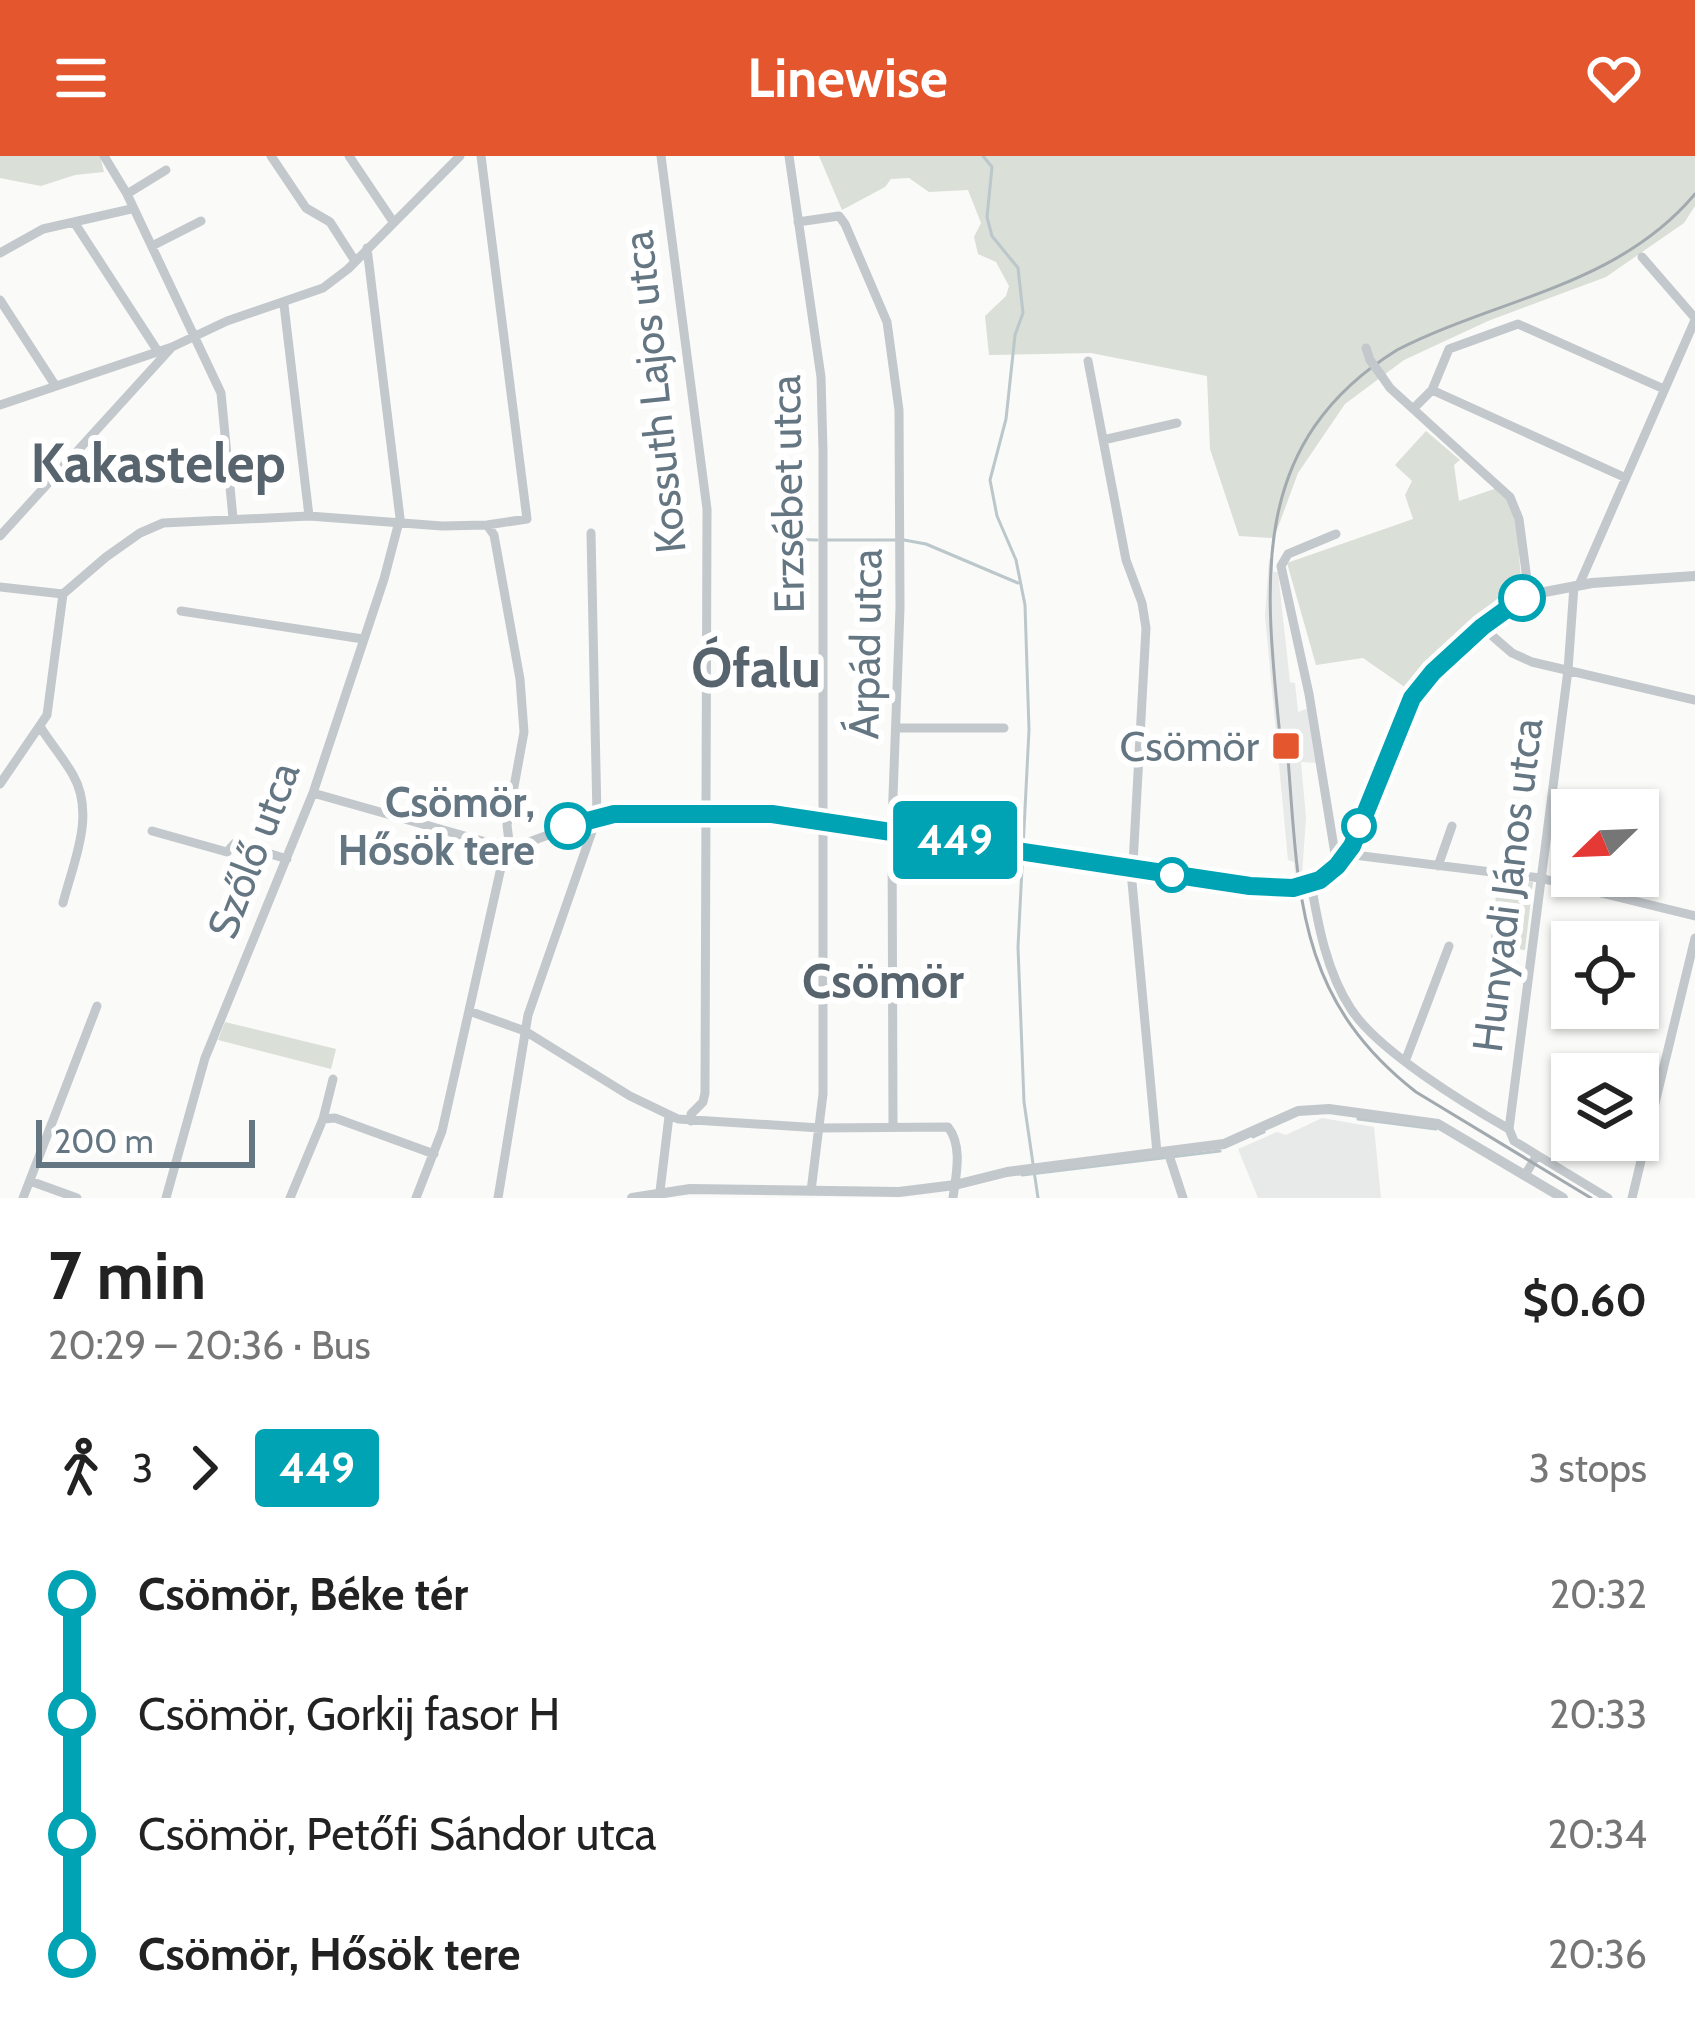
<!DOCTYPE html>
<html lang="en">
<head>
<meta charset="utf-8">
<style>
	:root { --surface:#fff; --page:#f2f2f2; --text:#222; --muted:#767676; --accent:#e4572e }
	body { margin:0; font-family:Cabin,sans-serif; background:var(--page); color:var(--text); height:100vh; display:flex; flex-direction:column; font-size:45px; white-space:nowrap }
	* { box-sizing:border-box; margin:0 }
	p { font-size:39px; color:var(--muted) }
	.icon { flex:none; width:66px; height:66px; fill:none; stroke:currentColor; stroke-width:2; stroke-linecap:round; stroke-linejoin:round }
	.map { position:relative; height:1042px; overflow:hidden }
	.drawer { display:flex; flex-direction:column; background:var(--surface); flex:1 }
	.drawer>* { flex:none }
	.badge { padding:0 24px; border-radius:9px; font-size:42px; line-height:78px }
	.needle { width:78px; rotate:247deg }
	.fabs { position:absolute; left:1551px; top:633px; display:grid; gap:24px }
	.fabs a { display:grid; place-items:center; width:108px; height:108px; border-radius:0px; background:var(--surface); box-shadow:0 3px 9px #0004; font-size:60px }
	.scale { position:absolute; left:36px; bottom:30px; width:219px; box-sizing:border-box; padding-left:12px; border:6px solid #657683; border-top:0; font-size:33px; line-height:42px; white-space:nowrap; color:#657683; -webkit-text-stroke:9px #fff; paint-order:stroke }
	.map>.badge { position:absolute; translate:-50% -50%; box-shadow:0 0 0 6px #fff }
	.legs { display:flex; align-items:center; gap:18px; height:132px; padding:0 48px; font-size:39px }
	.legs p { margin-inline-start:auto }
	.summary { display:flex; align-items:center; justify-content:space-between; height:204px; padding:0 48px }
	h1 { font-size:66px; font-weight:700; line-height:90px }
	ul { padding:0 48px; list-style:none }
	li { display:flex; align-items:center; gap:42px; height:120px; font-size:45px }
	li i { display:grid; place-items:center; width:18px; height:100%; margin:0 15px; background:currentColor }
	li i::after { content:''; width:30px; height:30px; margin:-15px; border:9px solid; border-radius:50%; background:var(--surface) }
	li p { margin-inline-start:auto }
	li:first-child i { background:linear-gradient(#0000 50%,currentColor 0) }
	li:last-child i { background:linear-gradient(currentColor 50%,#0000 0) }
	header { display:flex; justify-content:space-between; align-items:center; height:156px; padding:0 48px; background:var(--accent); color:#fff; font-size:54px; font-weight:700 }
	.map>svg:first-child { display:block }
	.built { fill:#e8e9e9 }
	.green { fill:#dadfd7 }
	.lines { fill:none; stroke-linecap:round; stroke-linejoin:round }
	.stream { stroke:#bbc7cb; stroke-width:3 }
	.minor { stroke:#c3c8cc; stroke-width:9 }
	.tertiary { stroke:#c3c8cc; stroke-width:10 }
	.tram { stroke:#a2aab0; stroke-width:3 }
	.minor-bridge { stroke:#c3c8cc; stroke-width:9 }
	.line-1-casing { stroke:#fff; stroke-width:27 }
	.line-1 { stroke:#00a3b4; stroke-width:18 }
	.stop-1-dot { fill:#fff; stroke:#00a3b4; stroke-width:6 }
	.poi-dot { fill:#e4572e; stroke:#fff; stroke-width:4.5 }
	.labels { text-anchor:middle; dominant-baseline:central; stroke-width:12; stroke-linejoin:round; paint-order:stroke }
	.street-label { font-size:42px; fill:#657683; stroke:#fff }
	.poi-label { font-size:42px; fill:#657683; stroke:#fff; text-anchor:end }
	.stop-label { font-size:42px; font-weight:bold; fill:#657683; stroke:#fff; text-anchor:end }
	.quarter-label { font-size:48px; font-weight:bold; fill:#57646e; stroke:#fff }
	.district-label { font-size:54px; font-weight:bold; fill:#57646e; stroke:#fff }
</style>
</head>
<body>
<header><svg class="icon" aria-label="menu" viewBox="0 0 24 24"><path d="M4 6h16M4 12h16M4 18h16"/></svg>Linewise<svg class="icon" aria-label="heart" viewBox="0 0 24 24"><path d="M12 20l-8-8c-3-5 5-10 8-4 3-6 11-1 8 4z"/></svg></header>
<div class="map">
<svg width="1695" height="1042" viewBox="0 0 1695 1042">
	<rect width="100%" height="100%" fill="#fafaf8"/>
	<path class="built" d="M 1269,403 L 1273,403 L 1273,416 L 1278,416 L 1290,526 L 1295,527 L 1298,556 L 1309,552 L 1317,607 L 1301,606 L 1306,662 L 1302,719 L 1295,720 L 1294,706 L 1288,704 L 1265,460 Z
		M 1322,962 L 1374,971 L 1381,1042 L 1258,1042 L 1238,993 L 1277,976 L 1286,979 Z"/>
	<path class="green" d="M 0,0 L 100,0 L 104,16 L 75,19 L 41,30 L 0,22 Z
		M 819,0 L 1695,0 L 1695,50 L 1684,67 L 1606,121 L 1488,165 L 1404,204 L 1345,248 L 1298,317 L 1274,382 L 1239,380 L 1210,293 L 1207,220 L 1091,197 L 989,199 L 985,160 L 1006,140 L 1009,130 L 996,106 L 978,98 L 974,81 L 981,67 L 968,34 L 929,36 L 909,22 L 891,23 L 885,31 L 842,54 Z
		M 1426,275 L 1460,304 L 1454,309 L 1459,345 L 1497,332 C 1521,353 1517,390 1521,420 L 1431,507 L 1409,534 L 1363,502 L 1316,509 L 1287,407 L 1413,363 L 1405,339 L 1412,325 L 1395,309 Z
		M 1498,722 L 1533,726 L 1525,794 L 1490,790 Z
		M 225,866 L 336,893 L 331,913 L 218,884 Z"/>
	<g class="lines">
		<path class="stream" d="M 983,0 L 992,11 L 987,61 L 992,80 L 1018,112 L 1023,157 L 1015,179 L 1006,263 L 990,324 L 997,360 L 1016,404 L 1025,449 L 1029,574 L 1018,791 L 1024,946 L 1038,1042
			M 783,383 L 817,384
			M 826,384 L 895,384
			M 904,384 L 926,388 L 1018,427
			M 904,667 L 1021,686
			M 1358,963 L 1436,973
			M 1253,981 L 1264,976
			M 1022,1019 L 1220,995"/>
		<path class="minor" d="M 104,0 L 127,38 L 221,237 L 233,362
			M 271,0 L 306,52 L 330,66 L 355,105
			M 349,0 L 392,64
			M 661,0 L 707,353 L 705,937 L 703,946 L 691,958 L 691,965
			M 789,0 L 821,221 L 823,295 L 823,938 L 811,1035
			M 127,38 L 166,14
			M 74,66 L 157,194
			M 798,66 L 839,60 L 845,68 L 887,166 L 899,254 L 900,452 L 892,667 L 893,969
			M 152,90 L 201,65
			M 0,97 L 43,73 L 131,53
			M 1642,101 L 1695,162
			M 0,144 L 55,229
			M 284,149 L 309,360
			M 1366,192 L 1370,204
			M 1088,205 L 1126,404 L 1142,447 L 1146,472 L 1132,726 L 1157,997
			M 1381,219 L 1390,232 L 1510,341 L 1519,363 L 1529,439
			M 1432,234 L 1626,322
			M 0,249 L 172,191
			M 1413,253 L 1432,234 L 1449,193 L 1518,168 L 1664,233
			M 1103,284 L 1177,267
			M 0,380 L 172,191 L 227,165 L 323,132 L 348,113 L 460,0
			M 1579,429 L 1695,164
			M 0,431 L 63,438
			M 63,438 L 106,401 L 140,377 L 163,367 L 309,360 L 442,370 L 487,369 L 527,363 L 481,0
			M 181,455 L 363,483
			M 1482,471 L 1512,497 L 1532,506 L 1695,544
			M 41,572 C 51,588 64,603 73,619 C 96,659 73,707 63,747
			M 898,572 L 1004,572
			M 0,628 L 47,559 L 63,438
			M 313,637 L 510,693
			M 152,675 L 227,696 L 235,687 L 287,703
			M 510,693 L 597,661 L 614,658 L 772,658 L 825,663 L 1250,730 C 1283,732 1312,734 1337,710 L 1309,538 L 1281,410 L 1288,398 L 1336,378
			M 1346,698 L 1540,722 L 1695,760
			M 1438,710 L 1452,670
			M 1311,727 C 1318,769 1327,817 1351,853 C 1377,894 1465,948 1509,973
			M 469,855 L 525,875 L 630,940 L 678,963 L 820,972 L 948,971 C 963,990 956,1019 953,1042
			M 1406,903 L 1449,790
			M 323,963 L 333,923
			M 1168,996 L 1183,1042
			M 1537,999 L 1608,1042
			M 1525,1019 L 1537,999 L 1514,985 L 1509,973 L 1568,514 L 1574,430
			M 30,1025 L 77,1042
			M 660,1035 L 669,960
			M 23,1042 L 97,850
			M 166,1042 L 205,902 L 313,637 L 384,423 L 400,362 L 367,92
			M 290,1042 L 323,963 L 335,962 L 434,998
			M 416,1042 L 442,975 L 502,707 L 510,693 L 507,669 L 524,576 L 520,523 L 494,379 L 487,369
			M 498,1042 L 528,859 L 597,661 L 591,377
			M 1632,1042 L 1695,782"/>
		<path class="tertiary" d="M 1337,710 L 1352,690 L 1412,542 L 1433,516 L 1501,454 L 1529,439 L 1592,427 L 1695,420
			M 632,1042 L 690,1033 L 899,1036 L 955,1029 L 1007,1016 L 1224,988 L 1298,955 L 1329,953 L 1438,968 L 1563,1042"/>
		<path class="tram" d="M 1287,590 C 1299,732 1293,840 1416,936 L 1591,1042
			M 1281,591 C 1266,434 1243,290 1397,194 C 1499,142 1618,130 1695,38"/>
		<path class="minor-bridge" d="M 1370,204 L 1381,219"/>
	</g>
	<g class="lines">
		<defs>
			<path id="line-1" d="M 568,670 L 614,658 L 772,658 L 1250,730 L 1293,732 L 1320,724 L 1337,710 L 1352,690 L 1412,542 L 1433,516 L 1482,471 L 1522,442"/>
		</defs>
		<use href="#line-1" class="line-1-casing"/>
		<use href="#line-1" class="line-1"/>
	</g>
	<g class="stop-1-dot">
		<circle cx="1522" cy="442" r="21"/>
		<circle cx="568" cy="670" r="21"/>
		<circle cx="1359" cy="670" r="15"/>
		<circle cx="1172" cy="719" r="15"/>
	</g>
	<rect class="poi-dot" x="1271" y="575" width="30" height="30" rx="6"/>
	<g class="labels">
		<g class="street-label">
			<text transform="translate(654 236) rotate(-96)">Kossuth Lajos utca</text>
			<text transform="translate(787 338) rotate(-91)">Erzsébet utca</text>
			<text transform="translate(865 488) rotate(-89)">Árpád utca</text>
			<text transform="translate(253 694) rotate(-69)">Szőlő utca</text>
			<text transform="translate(1507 729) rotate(-83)">Hunyadi János utca</text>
		</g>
		<g class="poi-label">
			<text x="1259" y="590">Csömör</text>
		</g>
		<g class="stop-label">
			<text x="535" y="646">Csömör,<tspan x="535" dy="48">Hősök tere</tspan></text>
		</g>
		<g class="quarter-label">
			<text x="883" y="825">Csömör</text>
		</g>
		<g class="district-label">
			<text x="158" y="307">Kakastelep</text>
			<text x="756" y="512">Ófalu</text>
		</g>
	</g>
</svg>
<div class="fabs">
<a><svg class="needle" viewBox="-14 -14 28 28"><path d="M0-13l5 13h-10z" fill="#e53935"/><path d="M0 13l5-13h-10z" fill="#767676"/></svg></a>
<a><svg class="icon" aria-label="locate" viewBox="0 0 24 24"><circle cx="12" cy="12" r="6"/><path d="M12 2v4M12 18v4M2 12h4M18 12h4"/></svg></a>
<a><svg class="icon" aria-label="layers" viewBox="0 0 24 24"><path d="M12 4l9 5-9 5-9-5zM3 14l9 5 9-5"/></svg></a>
</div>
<div class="scale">200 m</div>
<b class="badge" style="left:955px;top:684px;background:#00a3b4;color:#fff">449</b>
</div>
<section class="drawer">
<div class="summary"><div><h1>7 min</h1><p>20:29 – 20:36 · Bus</p></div><b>$0.60</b></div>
<div class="legs"><svg class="icon" aria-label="walk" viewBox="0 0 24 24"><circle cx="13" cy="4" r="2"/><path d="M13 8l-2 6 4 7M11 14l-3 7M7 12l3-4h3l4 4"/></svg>3<svg class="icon" aria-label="forward" viewBox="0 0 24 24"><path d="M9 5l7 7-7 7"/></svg><b class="badge" style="background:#00a3b4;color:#fff">449</b><p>3 stops</p></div>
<ul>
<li><i style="color:#00a3b4"></i><b>Csömör, Béke tér</b><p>20:32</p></li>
<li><i style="color:#00a3b4"></i><span>Csömör, Gorkij fasor H</span><p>20:33</p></li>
<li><i style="color:#00a3b4"></i><span>Csömör, Petőfi Sándor utca</span><p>20:34</p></li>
<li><i style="color:#00a3b4"></i><b>Csömör, Hősök tere</b><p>20:36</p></li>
</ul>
</section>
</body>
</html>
